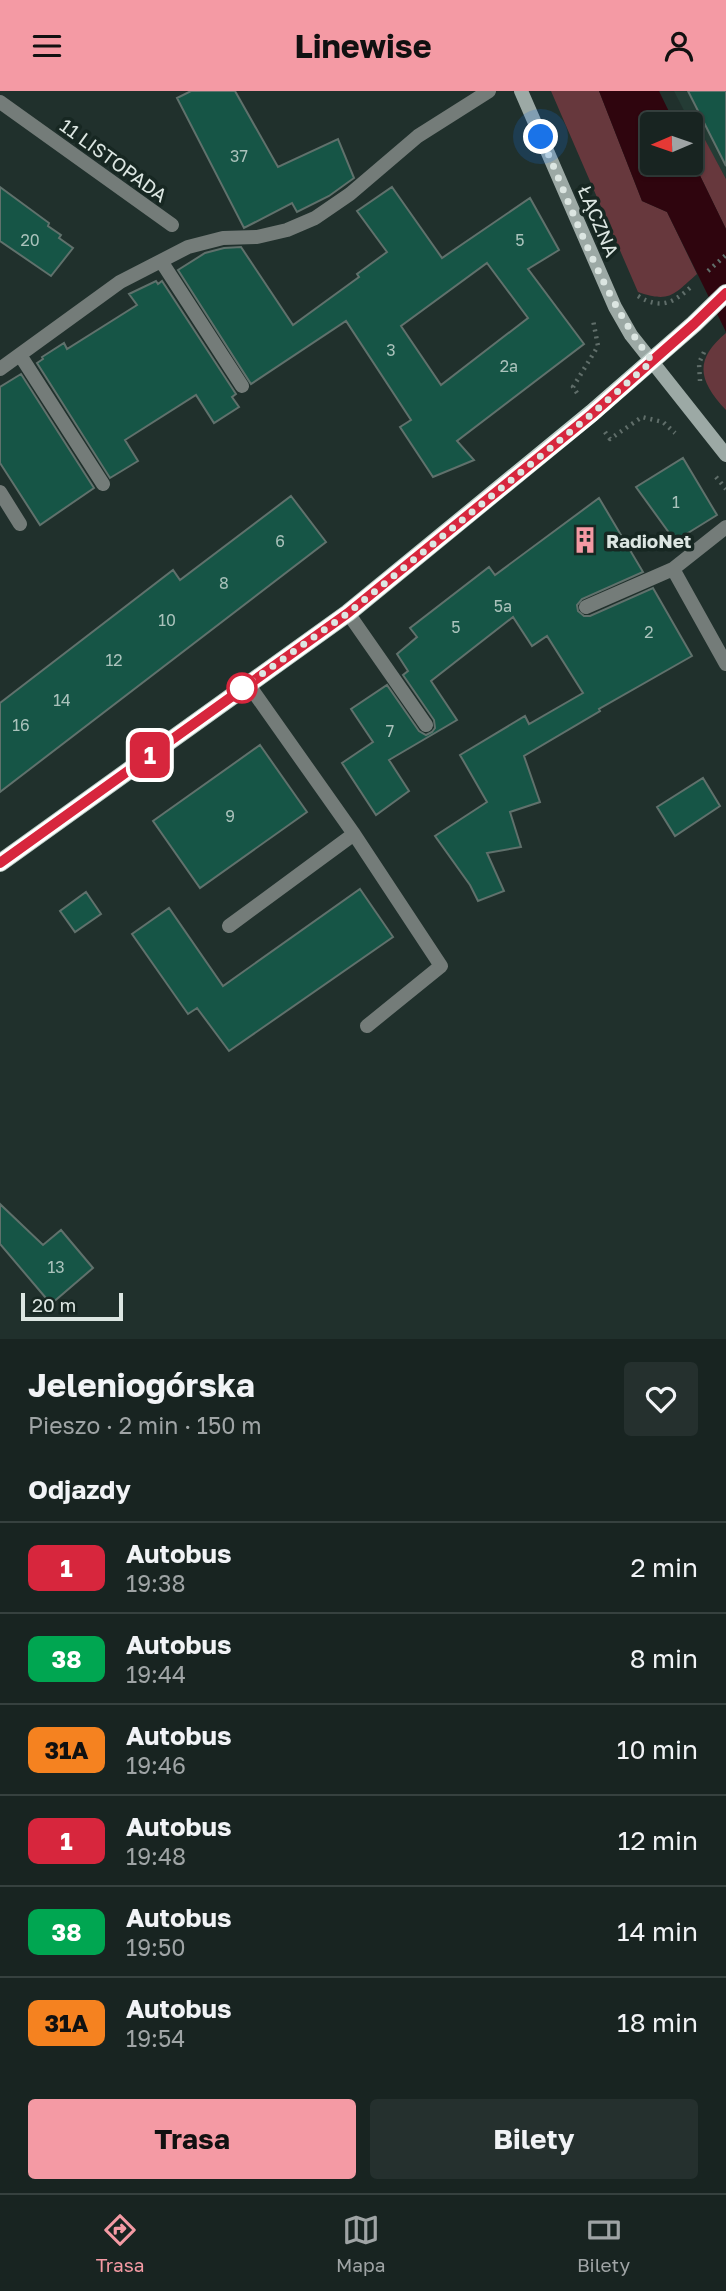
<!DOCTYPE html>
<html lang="pl">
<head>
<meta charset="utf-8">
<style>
	:root { --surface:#182421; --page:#25302e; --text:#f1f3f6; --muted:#9fa4a5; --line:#36413f; --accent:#f49aa4 }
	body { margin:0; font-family:"Golos Text",sans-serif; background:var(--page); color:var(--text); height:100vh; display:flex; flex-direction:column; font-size:26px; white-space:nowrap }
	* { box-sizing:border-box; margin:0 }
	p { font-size:23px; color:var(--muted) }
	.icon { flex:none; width:38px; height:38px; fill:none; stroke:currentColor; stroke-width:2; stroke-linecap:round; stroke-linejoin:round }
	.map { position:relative; height:1248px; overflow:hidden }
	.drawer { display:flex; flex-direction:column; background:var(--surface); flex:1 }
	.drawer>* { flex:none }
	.badge { padding:0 14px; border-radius:10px; font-size:24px; line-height:46px }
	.needle { width:46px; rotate:268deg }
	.tools { position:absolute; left:640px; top:21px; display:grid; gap:14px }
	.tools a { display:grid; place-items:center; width:63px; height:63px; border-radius:7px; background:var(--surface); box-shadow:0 2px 5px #0004,0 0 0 2px var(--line); font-size:35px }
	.scale { position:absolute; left:21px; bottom:18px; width:102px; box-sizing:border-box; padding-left:7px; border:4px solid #dce6e2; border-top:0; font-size:19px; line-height:24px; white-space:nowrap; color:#dce6e2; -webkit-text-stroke:5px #172722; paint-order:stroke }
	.you { position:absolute; width:35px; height:35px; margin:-18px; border:5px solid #fff; border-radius:50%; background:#1a73e8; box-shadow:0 0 0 10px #1a73e833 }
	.map>.badge { position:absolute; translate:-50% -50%; box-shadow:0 0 0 4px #fff }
	h2 { padding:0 28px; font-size:26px; line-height:63px }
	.round { display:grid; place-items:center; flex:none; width:74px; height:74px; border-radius:7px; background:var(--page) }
	.head { display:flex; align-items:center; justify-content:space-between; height:119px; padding:0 28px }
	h1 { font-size:33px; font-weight:700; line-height:52px }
	.button { display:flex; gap:14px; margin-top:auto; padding:14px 28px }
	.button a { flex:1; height:80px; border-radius:7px; background:var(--accent); color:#111; font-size:28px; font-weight:700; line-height:80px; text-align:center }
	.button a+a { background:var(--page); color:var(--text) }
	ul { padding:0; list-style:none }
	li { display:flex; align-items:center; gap:21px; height:91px; padding:0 28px; border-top:2px solid var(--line) }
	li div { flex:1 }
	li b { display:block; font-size:26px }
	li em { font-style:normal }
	li .badge { min-width:77px; font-weight:700; text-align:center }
	header { display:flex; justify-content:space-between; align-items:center; height:91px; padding:0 28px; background:var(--accent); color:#111; font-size:32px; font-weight:700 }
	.menu { display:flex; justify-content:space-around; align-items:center; height:98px; border-top:2px solid var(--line); background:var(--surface); font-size:19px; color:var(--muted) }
	.menu a { display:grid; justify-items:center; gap:4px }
	.menu .on { color:var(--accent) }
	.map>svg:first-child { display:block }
	.built { fill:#243c35 }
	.green { fill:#67383d }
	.water { fill:#2f050e }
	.building { fill:#165546; stroke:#60716c; stroke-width:2; fill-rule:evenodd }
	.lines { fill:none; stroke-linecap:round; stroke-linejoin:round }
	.path { stroke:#606e6a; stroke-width:4.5; stroke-dasharray:2 5; stroke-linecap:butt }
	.lane { stroke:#747c79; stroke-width:14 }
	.street { stroke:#747c79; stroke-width:14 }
	.secondary { stroke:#9ca9a5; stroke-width:14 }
	.primary { stroke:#bbccc6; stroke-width:18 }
	.line-casing { stroke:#fff; stroke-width:16 }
	.line { stroke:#d7263d; stroke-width:10 }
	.walk { stroke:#dce6e2; stroke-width:7; stroke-dasharray:0 12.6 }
	.stop-dot { fill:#fff; stroke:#d7263d; stroke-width:3.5 }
	.labels { text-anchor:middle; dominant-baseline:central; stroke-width:7; stroke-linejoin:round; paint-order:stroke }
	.number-label { font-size:16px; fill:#aac2bb }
	.street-label { font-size:19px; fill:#dce6e2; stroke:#172722 }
	.poi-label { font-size:19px; font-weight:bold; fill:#dce6e2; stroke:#172722; text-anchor:start }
</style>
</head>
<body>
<header><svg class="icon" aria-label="menu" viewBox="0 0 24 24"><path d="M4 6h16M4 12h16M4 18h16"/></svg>Linewise<svg class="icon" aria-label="person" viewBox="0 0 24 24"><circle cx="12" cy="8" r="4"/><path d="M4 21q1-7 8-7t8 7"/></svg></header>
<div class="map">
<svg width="726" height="1248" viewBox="0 0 726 1248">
	<rect width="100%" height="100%" fill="#20302c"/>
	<path class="built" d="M 674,0 L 726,0 L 726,88 L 703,46 L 698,47 Z"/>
	<path class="green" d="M 551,0 L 599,0 L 642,110 L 667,121 L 697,183 C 673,204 670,212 638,201 Z
		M 703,45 L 726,88 L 726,138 L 691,66 L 691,51 Z
		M 726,242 L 726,319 C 698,289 694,269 726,242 Z"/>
	<path class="water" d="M 599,0 L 659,0 L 675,33 L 653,33 L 653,72 L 691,72 L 691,66 L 726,138 L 726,241 L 667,121 L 642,110 Z"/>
	<path class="building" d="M 191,0 L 235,0 L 278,76 L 338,48 L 354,87 L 329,105 L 297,121 L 292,112 L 244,137 L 177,7 Z
		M 688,0 L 726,0 L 726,75 Z
		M 0,96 L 49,132 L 48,135 L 61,144 L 59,147 L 73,157 L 51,185 L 0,150 Z
		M 392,96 L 442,167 L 530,107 L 559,159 L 528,178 L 584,253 L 457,350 L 474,369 L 433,386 L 400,336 L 411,329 L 346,230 L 251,293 L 178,179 L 205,162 L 224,157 L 241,156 L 293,234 L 359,186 L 357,183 L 387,161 L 357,120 ZM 487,172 L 528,227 L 441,294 L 401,235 Z
		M 156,190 L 158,193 L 162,190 L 236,303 L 232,306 L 239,316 L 214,332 L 196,304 L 125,349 L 138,370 L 110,387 L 37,272 L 43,268 L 42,266 L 64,252 L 67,258 L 137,214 L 129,203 Z
		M 21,283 L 94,397 L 40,434 L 0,372 L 0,296 Z
		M 683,367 L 717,424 L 675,450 L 636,396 Z
		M 291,405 L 326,451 L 0,701 L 0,612 L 173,479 L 180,489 Z
		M 599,407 L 643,481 L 582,508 L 577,514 L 578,520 L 584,525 L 590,525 L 653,497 L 692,565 L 599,618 L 600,620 L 524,665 L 540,711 L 510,721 L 521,756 L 487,762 L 504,800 L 478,810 L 470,794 L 435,745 L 487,711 L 460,664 L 525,625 L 529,633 L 583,602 L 547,545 L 532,555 L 513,526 L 431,590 L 457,629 L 389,669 L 409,700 L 376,724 L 342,672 L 373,651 L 351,618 L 387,594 L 419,640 L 426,644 L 432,641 L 435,637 L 434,629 L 403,584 L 408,580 L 397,563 L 417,546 L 410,537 L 489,476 L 495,484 Z
		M 260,654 L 307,721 L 200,797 L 153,730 Z
		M 703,687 L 720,715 L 675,745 L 657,716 Z
		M 360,798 L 393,846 L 229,960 L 197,917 L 188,923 L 132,843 L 169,817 L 223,895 Z
		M 86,801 L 101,823 L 75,841 L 60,820 Z
		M 0,1113 L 43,1154 L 61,1139 L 93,1177 L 51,1213 L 0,1153 Z"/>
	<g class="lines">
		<path class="path" d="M 708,180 L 726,164
			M 638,205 C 661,219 673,212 692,195
			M 700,290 L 699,272 L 705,259
			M 577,302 L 573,296 L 598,255 L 593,229
			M 605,341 L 610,348 L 642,326 L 663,331 L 675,342
			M 716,386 L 726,398"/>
		<path class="lane" d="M 161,170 L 242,295
			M 20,264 L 103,393
			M 0,278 L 120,191 L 188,156 L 223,147 L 257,146 L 287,139 L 315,127 L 350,103 L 418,45 L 489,0
			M 0,401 L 20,433
			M 673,478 L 726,573
			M 586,516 L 673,478 L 726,436
			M 348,522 L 426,634
			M 248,593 L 354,743 L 441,875 L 367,935
			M 229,835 L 354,743"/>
		<path class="street" d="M 0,11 L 172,134"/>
		<path class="secondary" d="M 521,0 L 615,216 L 631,244 L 726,364"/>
		<path class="primary" d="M 0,772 L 348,522 L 592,322 L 694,233 L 726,202"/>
	</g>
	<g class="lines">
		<defs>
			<path id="line" d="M 0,772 L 348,522 L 592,323 L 694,233 L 726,202"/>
		</defs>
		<use href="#line" class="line-casing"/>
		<use href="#line" class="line"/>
		<path class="walk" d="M 242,597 L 348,522 L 384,493 L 592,323 L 652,270 C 602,206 574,121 541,46"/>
	</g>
	<defs>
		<symbol id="building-bare" viewBox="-9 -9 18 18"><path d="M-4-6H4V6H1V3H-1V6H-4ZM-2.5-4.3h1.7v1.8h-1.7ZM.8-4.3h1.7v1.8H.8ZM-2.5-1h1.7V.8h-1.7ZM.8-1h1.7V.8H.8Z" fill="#f49aa4" stroke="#172722" stroke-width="2.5" paint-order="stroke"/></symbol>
	</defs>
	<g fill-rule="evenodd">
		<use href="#building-bare" x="566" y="430" width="38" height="38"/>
	</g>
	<circle class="stop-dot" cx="242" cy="597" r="14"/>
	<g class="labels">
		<g class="number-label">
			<text x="239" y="65">37</text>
			<text x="30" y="149">20</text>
			<text x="520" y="149">5</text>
			<text x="391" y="259">3</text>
			<text x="509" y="275">2a</text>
			<text x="676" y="411">1</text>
			<text x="280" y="450">6</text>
			<text x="224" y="492">8</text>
			<text x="503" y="515">5a</text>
			<text x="167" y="529">10</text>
			<text x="456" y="536">5</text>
			<text x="649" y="541">2</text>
			<text x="114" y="569">12</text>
			<text x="62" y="609">14</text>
			<text x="21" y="634">16</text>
			<text x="390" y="640">7</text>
			<text x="230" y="725">9</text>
			<text x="56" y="1176">13</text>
		</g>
		<g class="street-label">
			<text transform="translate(114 69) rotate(36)">11 LISTOPADA</text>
			<text transform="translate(599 130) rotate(67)">ŁĄCZNA</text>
		</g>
		<g class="poi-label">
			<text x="606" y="449">RadioNet</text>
		</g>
	</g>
</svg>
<div class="tools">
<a><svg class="needle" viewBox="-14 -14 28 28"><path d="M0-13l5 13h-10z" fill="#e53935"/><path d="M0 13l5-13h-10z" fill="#9fa4a5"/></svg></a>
</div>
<div class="scale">20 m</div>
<div class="you" style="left:541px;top:46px"></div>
<b class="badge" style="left:150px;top:664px;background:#d7263d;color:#fff">1</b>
</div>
<section class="drawer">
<div class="head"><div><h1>Jeleniogórska</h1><p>Pieszo · 2 min · 150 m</p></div><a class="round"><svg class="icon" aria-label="heart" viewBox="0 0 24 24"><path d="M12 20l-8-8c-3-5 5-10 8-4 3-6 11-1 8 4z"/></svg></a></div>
<h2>Odjazdy</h2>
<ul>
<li><span class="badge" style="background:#d7263d;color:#fff">1</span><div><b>Autobus</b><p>19:38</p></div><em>2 min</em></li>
<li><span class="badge" style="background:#00a651;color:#fff">38</span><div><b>Autobus</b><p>19:44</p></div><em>8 min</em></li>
<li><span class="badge" style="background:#f58220;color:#111">31A</span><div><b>Autobus</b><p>19:46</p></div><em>10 min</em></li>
<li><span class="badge" style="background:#d7263d;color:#fff">1</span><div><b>Autobus</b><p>19:48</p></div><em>12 min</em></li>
<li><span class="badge" style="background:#00a651;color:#fff">38</span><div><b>Autobus</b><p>19:50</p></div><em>14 min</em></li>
<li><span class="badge" style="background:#f58220;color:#111">31A</span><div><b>Autobus</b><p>19:54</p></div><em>18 min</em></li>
</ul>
<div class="button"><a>Trasa</a><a>Bilety</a></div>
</section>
<nav class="menu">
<a class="on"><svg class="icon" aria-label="directions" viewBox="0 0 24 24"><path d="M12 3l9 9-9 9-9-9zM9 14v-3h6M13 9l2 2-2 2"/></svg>Trasa</a>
<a><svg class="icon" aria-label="map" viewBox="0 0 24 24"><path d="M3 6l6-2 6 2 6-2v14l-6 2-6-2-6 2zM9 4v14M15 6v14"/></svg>Mapa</a>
<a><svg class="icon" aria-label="tickets" viewBox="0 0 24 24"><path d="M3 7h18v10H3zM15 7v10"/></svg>Bilety</a>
</nav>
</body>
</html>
